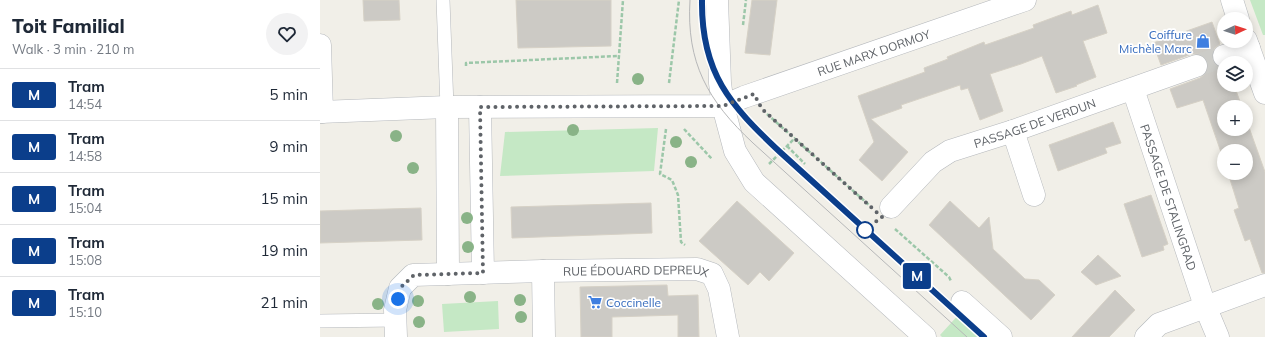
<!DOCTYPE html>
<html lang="en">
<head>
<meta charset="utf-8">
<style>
	:root { --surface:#fff; --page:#f2f2f3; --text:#1f2937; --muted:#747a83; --line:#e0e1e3 }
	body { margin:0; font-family:Mulish,sans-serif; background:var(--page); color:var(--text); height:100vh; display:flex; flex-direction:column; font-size:15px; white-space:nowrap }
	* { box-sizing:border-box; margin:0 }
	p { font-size:13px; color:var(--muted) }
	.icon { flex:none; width:22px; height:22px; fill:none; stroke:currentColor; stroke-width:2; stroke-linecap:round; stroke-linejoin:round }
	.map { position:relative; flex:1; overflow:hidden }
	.panel { display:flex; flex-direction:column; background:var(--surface); width:320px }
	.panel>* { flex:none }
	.badge { padding:0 8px; border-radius:3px; font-size:14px; line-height:26px }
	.needle { width:26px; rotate:87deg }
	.tools { position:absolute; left:897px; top:12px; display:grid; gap:8px }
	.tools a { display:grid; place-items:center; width:36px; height:36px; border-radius:50%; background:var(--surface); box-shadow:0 2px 10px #0003; font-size:20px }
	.you { position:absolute; width:20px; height:20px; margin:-10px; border:3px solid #fff; border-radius:50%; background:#1a73e8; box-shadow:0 0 0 6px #1a73e833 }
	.map>.badge { position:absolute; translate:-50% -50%; box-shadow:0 0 0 2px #fff }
	.round { display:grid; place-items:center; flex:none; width:42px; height:42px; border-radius:21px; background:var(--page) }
	.summary { display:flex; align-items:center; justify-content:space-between; height:68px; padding:0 12px }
	h1 { font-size:19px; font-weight:800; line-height:30px }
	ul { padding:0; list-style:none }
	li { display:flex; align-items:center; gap:12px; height:52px; padding:0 12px; border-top:1px solid var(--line) }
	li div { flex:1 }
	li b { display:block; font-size:15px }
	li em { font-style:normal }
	li .badge { min-width:44px; font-weight:700; text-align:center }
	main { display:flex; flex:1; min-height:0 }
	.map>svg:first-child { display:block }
	.green { fill:#c5e8c5 }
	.building { fill:#cccac5; stroke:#d6d1c6 }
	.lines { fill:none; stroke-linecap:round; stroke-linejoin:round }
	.street-tunnel { stroke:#ccccc8; stroke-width:22; stroke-dasharray:22 11; stroke-linecap:butt }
	.lane-casing { stroke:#b5b8bc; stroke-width:14 }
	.street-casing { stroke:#b5b8bc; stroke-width:23 }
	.path { stroke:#9cc7a9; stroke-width:2.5; stroke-dasharray:4 2; stroke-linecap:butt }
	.lane { stroke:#fff; stroke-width:13 }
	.street { stroke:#fff; stroke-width:22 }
	.tram { stroke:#b6b7b8; stroke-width:1 }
	.tree { fill:#89b387 }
	.line-casing { stroke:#fff; stroke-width:9 }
	.line { stroke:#0b3e8b; stroke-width:6 }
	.walk { stroke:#5f6368; stroke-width:4; stroke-dasharray:0 7.2 }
	.stop-dot { fill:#fff; stroke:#0b3e8b; stroke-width:2 }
	.labels { text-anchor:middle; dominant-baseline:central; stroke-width:3.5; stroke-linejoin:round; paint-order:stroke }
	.shop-label { font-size:12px; fill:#366cbe; stroke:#fff; text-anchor:end }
	.street-label { font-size:12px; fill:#5f6368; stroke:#fff }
</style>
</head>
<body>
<main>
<section class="panel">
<div class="summary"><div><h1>Toit Familial</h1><p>Walk · 3 min · 210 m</p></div><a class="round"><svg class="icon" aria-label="heart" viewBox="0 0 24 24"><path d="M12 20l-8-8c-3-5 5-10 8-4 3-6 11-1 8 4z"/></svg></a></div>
<ul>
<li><span class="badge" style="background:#0b3e8b;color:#fff">M</span><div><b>Tram</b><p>14:54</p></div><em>5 min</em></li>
<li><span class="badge" style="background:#0b3e8b;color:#fff">M</span><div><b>Tram</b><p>14:58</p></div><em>9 min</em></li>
<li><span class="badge" style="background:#0b3e8b;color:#fff">M</span><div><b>Tram</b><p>15:04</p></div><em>15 min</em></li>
<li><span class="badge" style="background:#0b3e8b;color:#fff">M</span><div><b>Tram</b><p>15:08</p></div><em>19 min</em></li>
<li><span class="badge" style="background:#0b3e8b;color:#fff">M</span><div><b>Tram</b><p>15:10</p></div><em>21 min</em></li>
</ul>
</section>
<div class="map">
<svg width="945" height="337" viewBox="0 0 945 337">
	<rect width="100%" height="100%" fill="#f1efe8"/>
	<path class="green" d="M 930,0 L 945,0 L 945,35 L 943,35 Z
		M 338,128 L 334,171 L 180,176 L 185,132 Z
		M 178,301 L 179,329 L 124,332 L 122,304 Z
		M 642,311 L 671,337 L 622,337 L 620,335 Z"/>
	<path class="building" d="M 43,0 L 79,0 L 80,20 L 44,21 Z
		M 196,0 L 291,0 L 291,46 L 198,48 Z
		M 432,0 L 457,0 L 450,55 L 425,53 Z
		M 778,5 L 787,33 L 763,41 L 776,77 L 756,85 L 757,86 L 736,93 L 722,56 L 701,64 L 670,74 L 683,111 L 660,120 L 648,88 L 641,90 L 640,85 L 581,105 L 582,108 L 551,119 L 588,152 L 562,181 L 539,160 L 554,142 L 538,96 L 605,72 L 604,68 L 628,59 L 627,57 L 664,42 L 665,45 L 714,28 L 713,25 L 751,11 L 752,15 Z
		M 892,22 L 900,44 L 895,48 L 892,53 L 892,60 L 896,65 L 904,68 L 904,85 L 914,85 L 922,107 L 904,107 L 904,129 L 926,129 L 926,119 L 945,172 L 945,273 L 942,273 L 930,239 L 925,241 L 914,210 L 919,208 L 908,173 L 926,173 L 926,151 L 904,151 L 904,161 L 883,100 L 857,108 L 850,89 L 880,78 L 885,74 L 888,69 L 888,61 L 884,56 L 878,54 L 872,54 L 841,65 L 833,43 Z
		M 793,122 L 801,143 L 785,148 L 787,153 L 738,171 L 729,145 Z
		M 831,195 L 848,244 L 843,246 L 844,250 L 822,257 L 804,204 Z
		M 417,201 L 474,253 L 449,281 L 440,272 L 428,285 L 379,241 Z
		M 630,201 L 659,228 L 669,217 L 673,249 L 705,279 L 719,280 L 735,295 L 711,320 L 609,225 Z
		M 331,203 L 332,233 L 192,238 L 191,207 Z
		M 101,208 L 102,240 L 0,243 L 0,211 Z
		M 778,255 L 801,276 L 776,285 L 761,272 Z
		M 347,285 L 348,296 L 378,295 L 379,337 L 358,337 L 358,315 L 292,317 L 292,337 L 261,337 L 260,287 Z
		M 795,290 L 815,310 L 789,337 L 752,337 Z"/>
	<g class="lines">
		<path class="street-tunnel" d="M 876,66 L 904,56"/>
		<defs>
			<path id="lane" d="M 123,0 L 127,107
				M 0,321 L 76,320"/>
			<g id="street">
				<path d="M 397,0 L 400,83 L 403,106 L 415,151 L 434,182 L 605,337"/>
				<path d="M 912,0 L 918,19"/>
				<path d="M 926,40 L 945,93"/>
				<path d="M 0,45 L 2,112"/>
				<path d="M 904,56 L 929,48"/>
				<path id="s1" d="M 813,89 L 885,306 L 898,337"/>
				<path d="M 127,107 L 128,274"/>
				<path d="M 160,107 L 163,273"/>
				<path id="s2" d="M 0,112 L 127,107 L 403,106 L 424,97 L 705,0"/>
				<path d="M 693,131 L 714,195"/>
				<path id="s3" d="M 571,207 L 613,162 L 630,151 L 693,131 L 876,66"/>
				<path d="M 223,271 L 224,337"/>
				<path d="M 642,302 L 681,337"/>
				<path id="s4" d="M 76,337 L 75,310 L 80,288 L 93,275 L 223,271 L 377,269 L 392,274 L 399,289 L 408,337"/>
				<path d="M 826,337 L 839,324 L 945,285"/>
			</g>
		</defs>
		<use href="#lane" class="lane-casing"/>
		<use href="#street" class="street-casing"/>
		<path class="path" d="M 423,25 L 426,0
			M 146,66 L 146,63 L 298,56
			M 297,83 L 303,0
			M 349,83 L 359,0
			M 447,114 L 549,205
			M 346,129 L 340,174 L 352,180 L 358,195 L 361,242 L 365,245
			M 364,129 L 392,159
			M 467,146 L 485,164
			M 449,164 L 475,138
			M 575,229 L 629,277 L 631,281"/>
		<use href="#lane" class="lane"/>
		<use href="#street" class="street"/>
		<path class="tram" d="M 370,0 C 366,63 388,101 433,143 L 647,337
			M 382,0 C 381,62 403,98 446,139 L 664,337"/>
	</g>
	<g class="tree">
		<circle cx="318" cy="79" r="6"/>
		<circle cx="253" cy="130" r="6"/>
		<circle cx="76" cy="136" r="6"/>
		<circle cx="356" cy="142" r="6"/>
		<circle cx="371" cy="162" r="6"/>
		<circle cx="93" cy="168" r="6"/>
		<circle cx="147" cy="218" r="6"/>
		<circle cx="148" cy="247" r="6"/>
		<circle cx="150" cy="297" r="6"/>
		<circle cx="200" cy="300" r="6"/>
		<circle cx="98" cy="301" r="6"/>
		<circle cx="58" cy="304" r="6"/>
		<circle cx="201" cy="317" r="6"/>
		<circle cx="99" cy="322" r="6"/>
	</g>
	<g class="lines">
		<defs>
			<path id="line" d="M 382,0 C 381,73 410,105 460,152 L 664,337"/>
		</defs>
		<use href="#line" class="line-casing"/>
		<use href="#line" class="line"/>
		<path class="walk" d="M 78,299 L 80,288 L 94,275 L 163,273 L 160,107 L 403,106 L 434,94 L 442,109 L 562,217 L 545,230"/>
	</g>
	<defs>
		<symbol id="shop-bare" viewBox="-9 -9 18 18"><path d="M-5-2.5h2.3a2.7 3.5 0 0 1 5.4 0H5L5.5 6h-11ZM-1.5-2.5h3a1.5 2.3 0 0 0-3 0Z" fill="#3f7fe0" stroke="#fff" stroke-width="2.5" paint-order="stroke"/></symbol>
		<symbol id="supermarket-bare" viewBox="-9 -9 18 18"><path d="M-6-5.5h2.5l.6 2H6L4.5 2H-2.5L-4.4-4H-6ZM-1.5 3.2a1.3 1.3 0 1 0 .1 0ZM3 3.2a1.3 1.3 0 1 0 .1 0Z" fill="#3f7fe0" stroke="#fff" stroke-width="2.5" paint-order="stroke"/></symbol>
	</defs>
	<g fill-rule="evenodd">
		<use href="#shop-bare" x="873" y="31" width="20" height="20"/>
		<use href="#supermarket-bare" x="265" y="292" width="20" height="20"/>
	</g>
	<circle class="stop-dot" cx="545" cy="230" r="8"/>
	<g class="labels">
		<g class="shop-label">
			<text x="872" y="34">Coiffure<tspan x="872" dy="14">Michèle Marc</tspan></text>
			<text x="286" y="302" text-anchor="start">Coccinelle</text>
		</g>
		<g class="street-label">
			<text stroke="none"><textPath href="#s2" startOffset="563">RUE MARX DORMOY</textPath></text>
			<text stroke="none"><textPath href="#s3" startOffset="171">PASSAGE DE VERDUN</textPath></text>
			<text stroke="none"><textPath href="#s1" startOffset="114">PASSAGE DE STALINGRAD</textPath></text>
			<text stroke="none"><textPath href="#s4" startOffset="291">RUE ÉDOUARD DEPREUX</textPath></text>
		</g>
	</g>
</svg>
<div class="tools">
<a><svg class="needle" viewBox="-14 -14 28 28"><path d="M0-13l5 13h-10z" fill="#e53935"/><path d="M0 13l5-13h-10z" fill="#747a83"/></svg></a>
<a><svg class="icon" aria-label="layers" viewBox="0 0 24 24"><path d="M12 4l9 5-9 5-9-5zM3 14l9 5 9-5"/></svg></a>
<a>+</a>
<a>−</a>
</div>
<div class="you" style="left:78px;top:299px"></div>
<b class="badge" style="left:597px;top:276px;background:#0b3e8b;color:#fff">M</b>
</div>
</main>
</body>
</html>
